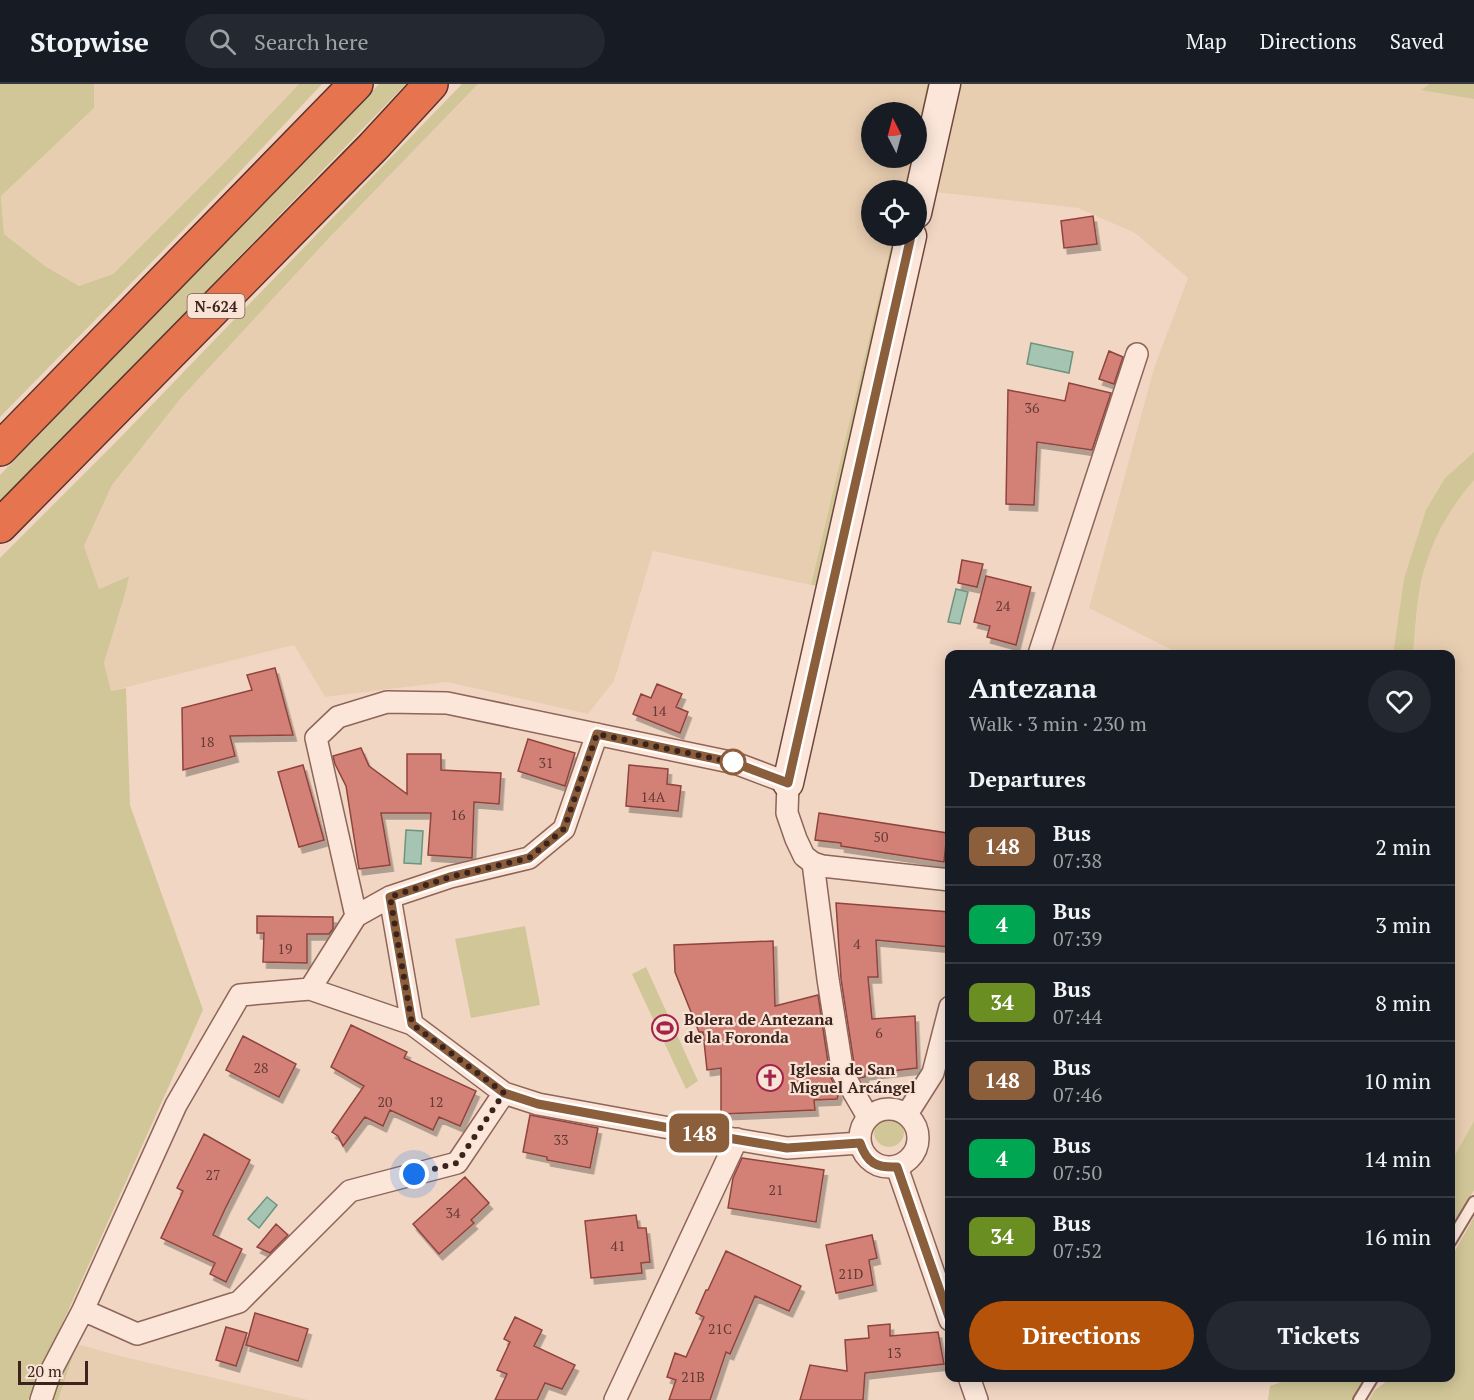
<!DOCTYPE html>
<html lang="en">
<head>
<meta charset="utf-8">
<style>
	:root { --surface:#171b24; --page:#242831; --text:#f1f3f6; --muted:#9ea1a6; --line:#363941; --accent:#b45309 }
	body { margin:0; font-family:"PT Serif",serif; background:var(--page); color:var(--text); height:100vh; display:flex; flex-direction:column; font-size:22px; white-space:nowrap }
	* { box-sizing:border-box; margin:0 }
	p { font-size:20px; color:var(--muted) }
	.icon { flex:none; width:33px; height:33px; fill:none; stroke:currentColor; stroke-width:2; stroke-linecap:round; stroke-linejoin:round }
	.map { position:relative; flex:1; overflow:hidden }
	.side { position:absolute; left:945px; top:566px; width:510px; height:732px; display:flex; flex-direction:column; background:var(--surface); border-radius:12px; box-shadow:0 3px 15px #0003 }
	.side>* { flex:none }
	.badge { padding:0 12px; border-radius:9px; font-size:21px; line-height:39px }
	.needle { width:39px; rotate:354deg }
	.controls { position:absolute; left:861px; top:18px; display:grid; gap:12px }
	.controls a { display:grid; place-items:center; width:66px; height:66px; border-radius:50%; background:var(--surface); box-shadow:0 3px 15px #0003; font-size:30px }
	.scale { position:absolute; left:18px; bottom:15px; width:70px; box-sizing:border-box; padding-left:6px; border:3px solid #3d231e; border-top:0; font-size:16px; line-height:21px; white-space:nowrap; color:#3d231e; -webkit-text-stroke:4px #f8e3d5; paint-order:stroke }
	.you { position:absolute; width:30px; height:30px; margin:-15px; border:4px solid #fff; border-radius:50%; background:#1a73e8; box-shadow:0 0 0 9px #1a73e833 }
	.map>.badge { position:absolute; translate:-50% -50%; box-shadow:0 0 0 3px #fff }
	h2 { padding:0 24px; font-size:22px; line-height:54px }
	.round { display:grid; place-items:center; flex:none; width:63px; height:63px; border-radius:32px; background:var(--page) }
	.overview { display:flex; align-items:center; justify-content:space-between; height:102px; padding:0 24px }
	h1 { font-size:28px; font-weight:600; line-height:45px }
	.action { display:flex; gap:12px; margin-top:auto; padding:12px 24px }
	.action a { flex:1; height:69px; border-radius:36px; background:var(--accent); color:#fff; font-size:24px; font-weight:600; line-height:69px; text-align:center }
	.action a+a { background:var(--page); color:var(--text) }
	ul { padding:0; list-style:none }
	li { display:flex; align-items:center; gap:18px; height:78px; padding:0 24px; border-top:2px solid var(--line) }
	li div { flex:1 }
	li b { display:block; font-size:22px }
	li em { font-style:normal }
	li .badge { min-width:66px; font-weight:700; text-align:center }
	header { display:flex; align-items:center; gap:36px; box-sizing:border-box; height:84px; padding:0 30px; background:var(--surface); border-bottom:2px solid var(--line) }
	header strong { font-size:28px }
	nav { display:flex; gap:33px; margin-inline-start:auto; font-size:21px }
	.search { width:420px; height:54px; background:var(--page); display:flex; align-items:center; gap:15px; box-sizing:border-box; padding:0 21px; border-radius:33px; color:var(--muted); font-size:22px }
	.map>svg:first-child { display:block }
	.farmland { fill:#e8ceb1 }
	.green { fill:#d1c697 }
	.water { fill:#a6c4b2; stroke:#6c947e; stroke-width:1.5 }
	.building { fill:#d38177; stroke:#8f443d; stroke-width:1.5; filter:url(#shadow) }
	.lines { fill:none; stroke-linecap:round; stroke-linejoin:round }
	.lane-casing { stroke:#8e6559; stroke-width:14 }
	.street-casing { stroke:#8e6559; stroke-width:24 }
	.secondary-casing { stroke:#70463c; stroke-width:33 }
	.highway-casing { stroke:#5c342d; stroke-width:36 }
	.lane { stroke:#fbe6d9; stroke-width:10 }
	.street { stroke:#fbe6d9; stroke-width:21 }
	.secondary { stroke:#fbe6d9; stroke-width:30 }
	.highway { stroke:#e6754f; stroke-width:33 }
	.line-casing { stroke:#fff; stroke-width:14 }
	.line { stroke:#8b5e3c; stroke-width:9 }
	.walk { stroke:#3d231e; stroke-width:6; stroke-dasharray:0 10.8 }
	.stop-dot { fill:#fff; stroke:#8b5e3c; stroke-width:3 }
	.labels { text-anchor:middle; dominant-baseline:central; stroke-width:4.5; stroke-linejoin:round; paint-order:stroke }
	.number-label { font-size:14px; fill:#623a34 }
	.shield { fill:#f8e3d5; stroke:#755d55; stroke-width:1.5 }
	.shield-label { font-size:15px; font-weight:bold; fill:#3d231e }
	.poi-label { font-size:16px; font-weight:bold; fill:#3d231e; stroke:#f8e3d5; text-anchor:start }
</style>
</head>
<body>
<header>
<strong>Stopwise</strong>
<div class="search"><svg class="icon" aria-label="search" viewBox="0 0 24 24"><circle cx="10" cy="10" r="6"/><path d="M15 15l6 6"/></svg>Search here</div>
<nav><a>Map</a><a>Directions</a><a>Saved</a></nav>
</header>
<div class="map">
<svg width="1474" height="1316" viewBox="0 0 1474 1316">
	<defs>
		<filter id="shadow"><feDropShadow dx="3.5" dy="6" stdDeviation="0" flood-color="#0004"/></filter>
	</defs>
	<rect width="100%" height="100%" fill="#f2d6c4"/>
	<path class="farmland" d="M 94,0 L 299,0 L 227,76 L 113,190 L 79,202 L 45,182 L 4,150 L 1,111 L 94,24 Z
		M 478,0 L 927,0 L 917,49 L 916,28 L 872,28 L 872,74 L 912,74 L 904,106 L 872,106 L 872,152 L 893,152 L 811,501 L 653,467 L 614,597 L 588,630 L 447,598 L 325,613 L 294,561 L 111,607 L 104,579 L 125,510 L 128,492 L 99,505 L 84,462 L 112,401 L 181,314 L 330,153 Z
		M 957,0 L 1429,0 L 1422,5 L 1474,15 L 1474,368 L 1445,394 L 1404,495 L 1393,570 L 1180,570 L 1089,524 L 1154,284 L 1188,194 L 1135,149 L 1078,124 L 934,108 Z
		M 1474,396 L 1474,1037 L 1451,1078 L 1450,570 L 1413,570 L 1419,508 L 1428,470 L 1445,435 L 1460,412 Z
		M 77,1260 L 120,1272 L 308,1316 L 58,1316 Z"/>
	<path class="green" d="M 0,0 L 94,0 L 94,24 L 1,112 L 4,150 L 45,182 L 79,202 L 113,190 L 227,76 L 299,0 L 322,0 L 234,94 L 0,333 Z
		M 379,0 L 406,0 L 0,420 L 0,391 Z
		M 462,0 L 478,0 L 330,153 L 181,314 L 112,401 L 84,462 L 99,505 L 129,492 L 125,510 L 104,579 L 111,607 L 126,604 L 130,721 L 203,926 L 28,1316 L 0,1316 L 0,474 L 115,359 Z
		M 927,0 L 936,0 L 911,106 L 904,106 L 912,74 L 916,74 L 917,49 Z
		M 1429,0 L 1474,0 L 1474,15 L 1421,6 Z
		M 893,152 L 901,152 L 821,502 L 811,501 Z
		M 1474,368 L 1474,396 C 1446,428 1426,466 1419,509 C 1416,529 1415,550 1413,570 L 1393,570 L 1404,495 L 1426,426 L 1445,394 Z
		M 525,842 L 540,921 L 471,934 L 455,855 Z
		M 646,883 L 698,997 L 686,1005 L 632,890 Z
		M874 1048a15 15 0 1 1 30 0a15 15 0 1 1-30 0Z
		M 1474,1037 L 1474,1106 L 1451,1147 L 1451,1078 Z
		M 1474,1133 L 1474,1316 L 1369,1316 L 1374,1307 L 1392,1293 L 1450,1293 L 1451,1174 Z
		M 69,1258 L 77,1260 L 58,1316 L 48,1316 Z
		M 1296,1293 L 1366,1293 L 1353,1316 L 1268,1316 L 1270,1302 Z"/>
	<path class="water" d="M 1031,259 L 1073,268 L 1069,289 L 1027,280 Z
		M 956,505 L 968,508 L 960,540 L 948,538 Z
		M 406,746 L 423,747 L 421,780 L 404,779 Z
		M 267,1113 L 277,1121 L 259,1144 L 248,1135 Z"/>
	<path class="building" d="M 1093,132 L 1097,160 L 1064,164 L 1061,137 Z
		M 1109,267 L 1123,273 L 1114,300 L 1099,295 Z
		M 1069,299 L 1111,309 L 1092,366 L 1037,358 L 1034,421 L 1006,420 L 1008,306 L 1065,317 Z
		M 962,476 L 983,480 L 977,503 L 958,499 Z
		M 986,492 L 1031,503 L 1016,561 L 987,553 L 990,542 L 974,538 Z
		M 275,584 L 293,651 L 230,652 L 235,672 L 183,686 L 182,624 L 252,606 L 247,591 Z
		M 657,600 L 682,610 L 676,623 L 688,628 L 680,649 L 633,630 L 641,610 L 651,614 Z
		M 528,655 L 575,669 L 565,702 L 518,687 Z
		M 361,664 L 369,682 L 407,710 L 407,670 L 441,670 L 441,686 L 501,689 L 499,720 L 474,718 L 472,774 L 428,771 L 431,729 L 381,729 L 390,781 L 359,785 L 346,702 L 335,680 L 333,672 Z
		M 303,681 L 324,756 L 299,763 L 278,688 Z
		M 629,681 L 668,685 L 667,700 L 681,702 L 678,727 L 626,722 Z
		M 819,729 L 947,749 L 944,778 L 841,762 L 841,759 L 815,756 Z
		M 836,819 L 950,828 L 950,863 L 876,856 L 878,893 L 868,893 L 872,935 L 915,932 L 917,984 L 865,990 L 865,993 L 860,994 L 855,986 L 841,895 Z
		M 257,832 L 333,833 L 333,845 L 329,850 L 307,850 L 307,879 L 263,878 L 264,849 L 257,849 Z
		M 773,857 L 775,922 L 818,911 L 830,992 L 839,1009 L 837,1015 L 814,1016 L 815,1026 L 721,1030 L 721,984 L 707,986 L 703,948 L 699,948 L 675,888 L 674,861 Z
		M 351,941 L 407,968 L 404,974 L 476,1007 L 460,1042 L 439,1033 L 433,1046 L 390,1026 L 383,1042 L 365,1033 L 343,1062 L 338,1052 L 332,1048 L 364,1002 L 331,983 Z
		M 243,952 L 296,980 L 279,1013 L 226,986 Z
		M 530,1031 L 598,1044 L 590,1084 L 547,1076 L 547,1073 L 523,1068 Z
		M 204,1050 L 250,1076 L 225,1125 L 213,1151 L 242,1165 L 226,1198 L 210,1190 L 215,1179 L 161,1154 L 183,1107 L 177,1104 Z
		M 742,1074 L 824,1086 L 816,1138 L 728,1124 L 733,1094 Z
		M 465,1093 L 489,1119 L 471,1136 L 474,1139 L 439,1170 L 413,1140 Z
		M 636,1131 L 638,1144 L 646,1144 L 650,1178 L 641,1179 L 642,1189 L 591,1194 L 585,1137 Z
		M 276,1140 L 288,1151 L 270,1169 L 257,1163 Z
		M 872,1151 L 877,1174 L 869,1176 L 873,1201 L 836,1209 L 826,1161 Z
		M 726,1167 L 801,1202 L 789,1227 L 755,1212 L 730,1270 L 726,1268 L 710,1316 L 669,1316 L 676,1296 L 667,1293 L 675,1269 L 686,1273 L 704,1233 L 696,1229 L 706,1206 L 708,1206 Z
		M 255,1229 L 308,1245 L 298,1277 L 246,1261 Z
		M 515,1233 L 542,1246 L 534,1262 L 575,1281 L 562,1305 L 545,1299 L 537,1316 L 495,1316 L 507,1290 L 497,1286 L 510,1258 L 504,1255 Z
		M 890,1240 L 890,1252 L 938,1248 L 944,1280 L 865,1289 L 863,1316 L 800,1316 L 810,1281 L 847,1287 L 845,1256 L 869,1254 L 868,1242 Z
		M 226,1243 L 247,1249 L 236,1282 L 216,1276 Z"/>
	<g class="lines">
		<defs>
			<path id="lane" d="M 1450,1158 L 1474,1118
				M 1359,1316 L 1373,1293"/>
			<path id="street" d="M 1039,570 L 1137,270
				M 813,779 L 828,895 L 843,990 L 868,1033
				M 390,813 L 412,940
				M 356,832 L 390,813 L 450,793 L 529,774 L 564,745 L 597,650
				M 310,905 L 356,832 L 316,654 L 338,633 L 387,618 L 447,619 L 735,679 L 788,699 L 787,729 L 796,755 L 804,772 L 813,779 L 822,782 L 950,796
				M860 1054a29 29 0 1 1 58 0a29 29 0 1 1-58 0Z
				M 907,1030 L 933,989 L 950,923
				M 897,1083 L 950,1236
				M 83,1226 L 137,1250 L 239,1218 L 350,1107 L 457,1079 L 504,1009
				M 969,1293 L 977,1316
				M 41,1316 L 50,1289 L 83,1226 L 176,1021 L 240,911 L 310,905 L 412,940 L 504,1009 L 538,1020 L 664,1043 L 787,1064 L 860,1059
				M 615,1316 L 737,1055"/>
			<path id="secondary" d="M 916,129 L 945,0
				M 788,699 L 911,152"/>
			<path id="highway" d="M 0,365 L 356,0
				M 0,442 L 373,63 L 431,0"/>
		</defs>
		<use href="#lane" class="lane-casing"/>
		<use href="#street" class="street-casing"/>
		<use href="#secondary" class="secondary-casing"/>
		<use href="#highway" class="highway-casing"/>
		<use href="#lane" class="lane"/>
		<use href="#street" class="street"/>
		<use href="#secondary" class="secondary"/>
		<use href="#highway" class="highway"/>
	</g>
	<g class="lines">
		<defs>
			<path id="line" d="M 911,152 L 788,699 L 735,679 L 597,650 L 564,745 L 529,774 L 450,793 L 390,813 L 412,940 L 504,1009 L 538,1020 L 664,1043 L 787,1064 L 860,1059 C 867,1079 876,1084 897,1083 L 950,1236"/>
		</defs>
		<use href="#line" class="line-casing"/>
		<use href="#line" class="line"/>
		<path class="walk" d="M 414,1090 L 457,1079 L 504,1009 L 412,940 L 390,813 L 450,793 L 529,774 L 564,745 L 597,650 L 735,679 L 733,678"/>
	</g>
	<defs>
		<symbol id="stadium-ring" viewBox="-11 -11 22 22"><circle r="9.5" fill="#f8e3d5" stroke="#a2244c" stroke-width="1.5"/><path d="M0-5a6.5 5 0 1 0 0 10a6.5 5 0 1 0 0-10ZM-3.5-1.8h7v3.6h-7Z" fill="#a2244c"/></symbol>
		<symbol id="church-ring" viewBox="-11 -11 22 22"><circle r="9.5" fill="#f8e3d5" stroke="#a2244c" stroke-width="1.5"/><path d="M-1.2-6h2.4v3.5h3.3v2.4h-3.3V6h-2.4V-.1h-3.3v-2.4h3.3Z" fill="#a2244c"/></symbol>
	</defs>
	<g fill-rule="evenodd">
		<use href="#stadium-ring" x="650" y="929" width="30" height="30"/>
		<use href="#church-ring" x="755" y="979" width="30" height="30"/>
	</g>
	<circle class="stop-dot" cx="733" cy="678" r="12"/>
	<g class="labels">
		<g class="number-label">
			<text x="1032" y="323">36</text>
			<text x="1003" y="521">24</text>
			<text x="659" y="626">14</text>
			<text x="207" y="657">18</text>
			<text x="546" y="678">31</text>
			<text x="653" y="712">14A</text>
			<text x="458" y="730">16</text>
			<text x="881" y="752">50</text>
			<text x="857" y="859">4</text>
			<text x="285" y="864">19</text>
			<text x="879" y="948">6</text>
			<text x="261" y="983">28</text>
			<text x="385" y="1017">20</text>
			<text x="436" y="1017">12</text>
			<text x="561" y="1055">33</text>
			<text x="213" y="1090">27</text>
			<text x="776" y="1105">21</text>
			<text x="453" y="1128">34</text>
			<text x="618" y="1161">41</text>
			<text x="851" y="1189">21D</text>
			<text x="720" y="1244">21C</text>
			<text x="894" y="1268">13</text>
			<text x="693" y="1292">21B</text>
		</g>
		<rect class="shield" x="187.5" y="210" width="57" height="24" rx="4.5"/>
		<g class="shield-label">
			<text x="216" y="222">N-624</text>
		</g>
		<g class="poi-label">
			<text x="684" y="935">Bolera de Antezana<tspan x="684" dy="18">de la Foronda</tspan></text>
			<text x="790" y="985">Iglesia de San<tspan x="790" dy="18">Miguel Arcángel</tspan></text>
		</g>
	</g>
</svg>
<div class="controls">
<a><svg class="needle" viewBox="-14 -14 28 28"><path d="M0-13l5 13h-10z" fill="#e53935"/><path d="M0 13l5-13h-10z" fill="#9ea1a6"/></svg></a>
<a><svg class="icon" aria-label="locate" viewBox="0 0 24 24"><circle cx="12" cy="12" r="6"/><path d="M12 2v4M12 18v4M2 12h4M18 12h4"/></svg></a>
</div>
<div class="scale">20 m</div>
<div class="you" style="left:414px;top:1090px"></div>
<b class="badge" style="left:699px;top:1049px;background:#8b5e3c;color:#fff">148</b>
<section class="side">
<div class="overview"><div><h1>Antezana</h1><p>Walk · 3 min · 230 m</p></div><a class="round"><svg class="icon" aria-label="heart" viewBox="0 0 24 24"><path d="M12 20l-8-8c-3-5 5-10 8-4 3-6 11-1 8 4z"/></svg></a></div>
<h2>Departures</h2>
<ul>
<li><span class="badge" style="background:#8b5e3c;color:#fff">148</span><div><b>Bus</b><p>07:38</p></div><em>2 min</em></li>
<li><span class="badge" style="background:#00a651;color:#fff">4</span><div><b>Bus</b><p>07:39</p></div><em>3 min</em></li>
<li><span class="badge" style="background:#6b8e23;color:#fff">34</span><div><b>Bus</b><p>07:44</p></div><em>8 min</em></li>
<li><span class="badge" style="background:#8b5e3c;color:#fff">148</span><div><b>Bus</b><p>07:46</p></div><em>10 min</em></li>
<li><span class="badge" style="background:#00a651;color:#fff">4</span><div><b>Bus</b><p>07:50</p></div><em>14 min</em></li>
<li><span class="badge" style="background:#6b8e23;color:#fff">34</span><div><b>Bus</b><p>07:52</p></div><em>16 min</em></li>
</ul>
<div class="action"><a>Directions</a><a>Tickets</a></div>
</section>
</div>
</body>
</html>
